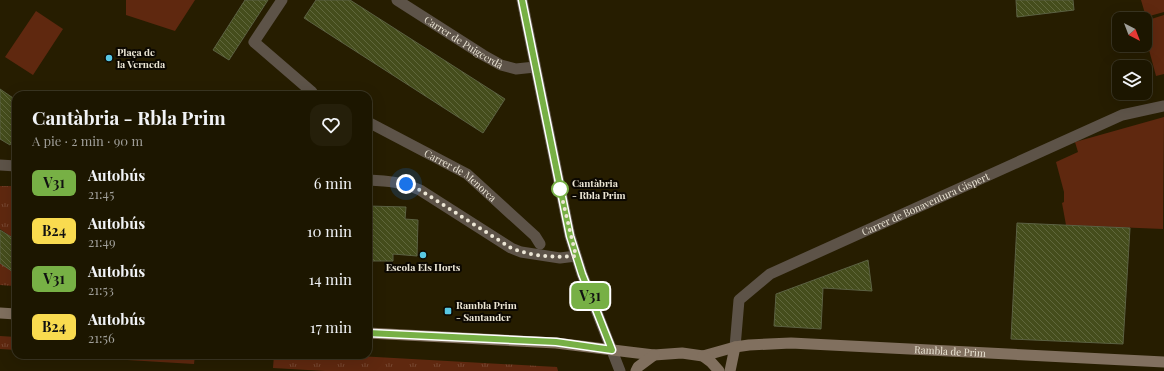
<!DOCTYPE html>
<html lang="es">
<head>
<meta charset="utf-8">
<style>
	:root { --surface:#1c1600; --page:#251f0a; --text:#f1f3f6; --muted:#a09f99; --line:#3a3522 }
	body { margin:0; font-family:"Playfair Display",serif; background:var(--page); color:var(--text); height:100vh; display:flex; flex-direction:column; font-size:15px; white-space:nowrap }
	* { box-sizing:border-box; margin:0 }
	p { font-size:13px; color:var(--muted) }
	.icon { flex:none; width:22px; height:22px; fill:none; stroke:currentColor; stroke-width:2; stroke-linecap:round; stroke-linejoin:round }
	.map { position:relative; flex:1; overflow:hidden }
	.details { position:absolute; left:12px; top:91px; width:360px; height:268px; display:flex; flex-direction:column; background:var(--surface); border-radius:12px; box-shadow:0 4px 16px #0002,0 0 0 1px var(--line) }
	.details>* { flex:none }
	.badge { padding:0 8px; border-radius:6px; font-size:14px; line-height:26px }
	.needle { width:26px; rotate:138deg }
	.controls { position:absolute; left:1112px; top:12px; display:grid; gap:8px }
	.controls a { display:grid; place-items:center; width:40px; height:40px; border-radius:8px; background:var(--surface); box-shadow:0 4px 16px #0002,0 0 0 1px var(--line); font-size:20px }
	.you { position:absolute; width:20px; height:20px; margin:-10px; border:3px solid #fff; border-radius:50%; background:#1a73e8; box-shadow:0 0 0 6px #1a73e833 }
	.map>.badge { position:absolute; translate:-50% -50%; box-shadow:0 0 0 2px #fff }
	.round { display:grid; place-items:center; flex:none; width:42px; height:42px; border-radius:12px; background:var(--page) }
	.summary { display:flex; align-items:center; justify-content:space-between; height:68px; padding:0 20px }
	h1 { font-size:19px; font-weight:700; line-height:30px }
	ul { padding:0; list-style:none }
	li { display:flex; align-items:center; gap:12px; height:48px; padding:0 20px }
	li div { flex:1 }
	li b { display:block; font-size:15px }
	li em { font-style:normal }
	li .badge { min-width:44px; font-weight:700; text-align:center }
	.map>svg:first-child { display:block }
	.grass { fill:url(#grass-tufts) }
	.park { fill:#5f280f }
	.building { fill:url(#building-back-hatch); stroke:#5b6142 }
	.lines { fill:none; stroke-linecap:round; stroke-linejoin:round }
	.pedestrian { stroke:#5d5348; stroke-width:11 }
	.minor { stroke:#5d5348; stroke-width:11 }
	.tertiary { stroke:#5d5348; stroke-width:11 }
	.secondary { stroke:#81705f; stroke-width:11 }
	.line-casing { stroke:#fff; stroke-width:9 }
	.line { stroke:#77b045; stroke-width:6 }
	.walk { stroke:#ece6d5; stroke-width:4; stroke-dasharray:0 7.2 }
	.poi-dot { fill:#58c8e4; stroke:#0c0801; stroke-width:1.5 }
	.stop-dot { fill:#fff; stroke:#77b045; stroke-width:2 }
	.labels { text-anchor:middle; dominant-baseline:central; stroke-width:4; stroke-linejoin:round; paint-order:stroke }
	.street-label { font-size:10px; fill:#ece6d5; stroke:#0c0801 }
	.poi-label { font-size:10px; font-weight:bold; fill:#ece6d5; stroke:#0c0801; text-anchor:start }
	.stop-label { font-size:10px; font-weight:bold; fill:#ece6d5; stroke:#0c0801; text-anchor:start }
</style>
</head>
<body>
<div class="map">
<svg width="1164" height="371" viewBox="0 0 1164 371">
	<defs>
		<pattern id="grass-tufts" width="24" height="20" patternUnits="userSpaceOnUse"><rect width="24" height="20" fill="#5f280f"/><path d="M3 7l-1-3M5 7V3M7 7l1-3M15 17l-1-3M17 17v-4M19 17l1-3" fill="none" stroke="#764731"/></pattern>
		<pattern id="building-back-hatch" width="6" height="6" patternUnits="userSpaceOnUse"><rect width="6" height="6" fill="#454d1c"/><path d="M-1 5l2 2M0 0l6 6M5-1l2 2" fill="none" stroke="#60673c"/></pattern>
	</defs>
	<rect width="100%" height="100%" fill="#261d00"/>
	<path class="grass" d="M 0,186 L 16,186 L 16,240 L 0,229 Z
		M 0,263 L 16,274 L 16,283 L 14,286 L 0,285 Z
		M 0,336 L 16,337 L 16,350 L 0,349 Z
		M 44,355 L 195,355 L 194,364 Z
		M 274,355 L 340,355 L 557,367 L 558,371 L 325,371 L 273,368 Z"/>
	<path class="park" d="M 126,0 L 195,0 L 175,31 L 126,15 Z
		M 1141,0 L 1164,0 L 1164,12 L 1146,17 Z
		M 36,11 L 63,29 L 33,75 L 5,57 Z
		M 1164,15 L 1164,74 L 1156,76 L 1145,35 L 1145,21 Z
		M 1164,117 L 1163,229 L 1066,225 L 1062,203 L 1064,202 L 1064,192 L 1056,162 L 1078,152 L 1075,142 Z"/>
	<path class="building" d="M 245,0 L 268,0 L 229,60 L 213,50 Z
		M 316,0 L 350,0 L 505,99 L 483,133 L 304,18 Z
		M 1016,0 L 1073,0 L 1074,10 L 1017,17 Z
		M 0,89 L 16,100 L 16,135 L 10,145 L 0,139 Z
		M 368,206 L 406,207 L 405,219 L 418,220 L 417,256 L 393,254 L 393,261 L 368,261 Z
		M 1017,223 L 1130,228 L 1123,344 L 1011,339 Z
		M 0,230 L 16,240 L 16,274 L 0,263 Z
		M 868,260 L 872,291 L 823,288 L 821,329 L 774,326 L 776,294 Z"/>
	<g class="lines">
		<g class="pedestrian">
			<path d="M 282,0 L 254,42 L 312,92 L 309,95"/>
			<path id="s1" d="M 368,122 L 467,174 L 535,236 L 540,244"/>
		</g>
		<g class="minor">
			<path id="s2" d="M 397,0 L 483,55 L 501,65 L 516,69 L 535,67"/>
			<path d="M 0,165 L 16,166"/>
			<path d="M 368,180 C 388,181 402,182 420,190 L 511,248 L 521,252 L 560,258 L 576,256"/>
			<path id="s3" d="M 735,347 L 739,300 L 770,274 L 1122,115 L 1164,106"/>
		</g>
		<path class="tertiary" d="M 522,0 L 570,236 L 582,274 L 620,371"/>
		<g class="secondary">
			<path d="M 0,313 L 16,314"/>
			<path id="s4" d="M 368,333 L 556,343 L 629,352 L 654,355 L 682,353 L 703,356 L 735,347 L 749,345 L 791,343 L 1164,362"/>
			<path d="M 703,356 L 711,362 L 719,371"/>
			<path d="M 636,371 L 638,367 L 654,355"/>
			<path d="M 730,371 L 735,347"/>
		</g>
	</g>
	<g class="lines">
		<defs>
			<path id="line" d="M 368,333 L 556,342 L 612,350 L 582,274 L 570,236 L 522,0"/>
		</defs>
		<use href="#line" class="line-casing"/>
		<use href="#line" class="line"/>
		<path class="walk" d="M 406,184 L 420,190 L 511,248 C 531,256 554,258 576,256 L 560,189"/>
	</g>
	<g class="poi-dot">
		<circle cx="109" cy="58" r="4"/>
		<circle cx="423" cy="255" r="4"/>
		<rect x="444" y="307" width="8" height="8" rx="2"/>
	</g>
	<circle class="stop-dot" cx="560" cy="189" r="8"/>
	<g class="labels">
		<g class="street-label">
			<text stroke="none"><textPath href="#s2" startOffset="79">Carrer de Puigcerdà</textPath></text>
			<text stroke="none"><textPath href="#s1" startOffset="107">Carrer de Menorca</textPath></text>
			<text stroke="none"><textPath href="#s3" startOffset="258">Carrer de Bonaventura Gispert</textPath></text>
			<text stroke="none"><textPath href="#s4" startOffset="585">Rambla de Prim</textPath></text>
		</g>
		<g class="poi-label">
			<text x="117" y="52">Plaça de<tspan x="117" dy="12">la Verneda</tspan></text>
			<text x="423" y="267" text-anchor="middle">Escola Els Horts</text>
			<text x="456" y="305">Rambla Prim<tspan x="456" dy="12">- Santander</tspan></text>
		</g>
		<g class="stop-label">
			<text x="572" y="183">Cantàbria<tspan x="572" dy="12">- Rbla Prim</tspan></text>
		</g>
	</g>
</svg>
<div class="controls">
<a><svg class="needle" viewBox="-14 -14 28 28"><path d="M0-13l5 13h-10z" fill="#e53935"/><path d="M0 13l5-13h-10z" fill="#a09f99"/></svg></a>
<a><svg class="icon" aria-label="layers" viewBox="0 0 24 24"><path d="M12 4l9 5-9 5-9-5zM3 14l9 5 9-5"/></svg></a>
</div>
<div class="you" style="left:406px;top:184px"></div>
<b class="badge" style="left:590px;top:296px;background:#77b045;color:#111">V31</b>
<section class="details">
<div class="summary"><div><h1>Cantàbria - Rbla Prim</h1><p>A pie · 2 min · 90 m</p></div><a class="round"><svg class="icon" aria-label="heart" viewBox="0 0 24 24"><path d="M12 20l-8-8c-3-5 5-10 8-4 3-6 11-1 8 4z"/></svg></a></div>
<ul>
<li><span class="badge" style="background:#77b045;color:#111">V31</span><div><b>Autobús</b><p>21:45</p></div><em>6 min</em></li>
<li><span class="badge" style="background:#f9db4f;color:#111">B24</span><div><b>Autobús</b><p>21:49</p></div><em>10 min</em></li>
<li><span class="badge" style="background:#77b045;color:#111">V31</span><div><b>Autobús</b><p>21:53</p></div><em>14 min</em></li>
<li><span class="badge" style="background:#f9db4f;color:#111">B24</span><div><b>Autobús</b><p>21:56</p></div><em>17 min</em></li>
</ul>
</section>
</div>
</body>
</html>
